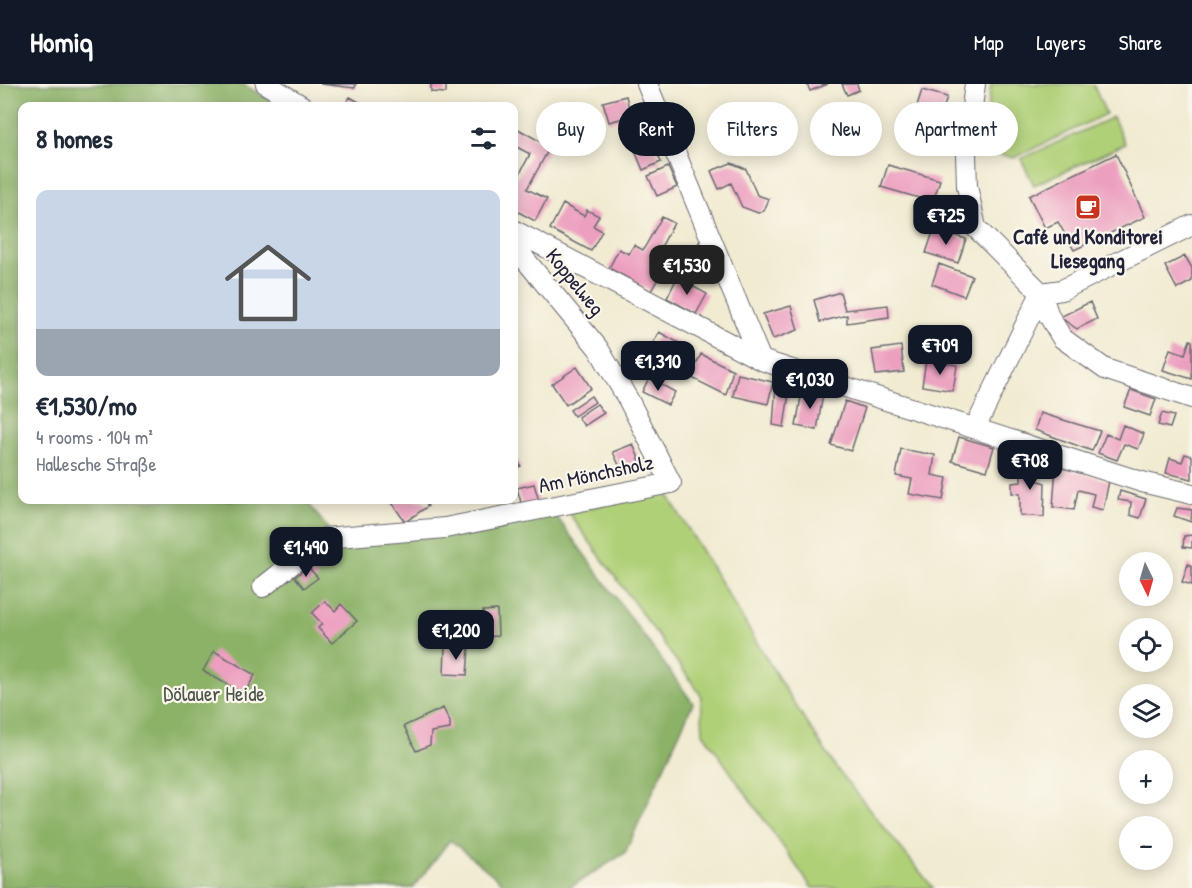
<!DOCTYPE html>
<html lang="en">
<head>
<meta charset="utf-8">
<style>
	:root { --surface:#fff; --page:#f2f2f3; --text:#1f2937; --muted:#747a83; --accent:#111827 }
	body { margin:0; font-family:"Patrick Hand",sans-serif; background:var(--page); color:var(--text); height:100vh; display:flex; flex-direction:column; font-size:22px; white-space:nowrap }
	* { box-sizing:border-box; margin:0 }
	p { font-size:20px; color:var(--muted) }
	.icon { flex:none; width:33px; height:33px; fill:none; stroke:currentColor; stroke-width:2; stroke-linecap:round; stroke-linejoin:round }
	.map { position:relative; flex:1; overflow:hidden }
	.panel { position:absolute; left:18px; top:18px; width:500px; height:402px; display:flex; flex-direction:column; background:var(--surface); border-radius:12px; box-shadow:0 3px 15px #0003 }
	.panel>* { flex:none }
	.banner { position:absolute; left:536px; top:18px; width:566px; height:54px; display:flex; gap:12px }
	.needle { width:39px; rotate:175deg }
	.buttons { position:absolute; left:1119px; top:468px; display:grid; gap:12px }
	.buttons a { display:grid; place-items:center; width:54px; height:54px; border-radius:50%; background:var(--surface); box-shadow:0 3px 15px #0003; font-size:30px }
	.price { position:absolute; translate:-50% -51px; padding:0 14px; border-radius:12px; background:var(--accent); color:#fff; font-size:20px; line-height:39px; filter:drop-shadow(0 2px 3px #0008) }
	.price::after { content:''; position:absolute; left:50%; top:36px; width:18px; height:14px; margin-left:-9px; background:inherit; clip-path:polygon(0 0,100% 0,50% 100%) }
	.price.selected { background:#222; color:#fff }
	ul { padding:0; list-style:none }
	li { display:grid; align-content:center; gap:12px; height:318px; padding:0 18px }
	li span { display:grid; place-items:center; height:186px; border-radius:12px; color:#555 }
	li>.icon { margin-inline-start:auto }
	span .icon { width:108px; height:108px; fill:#fffc; stroke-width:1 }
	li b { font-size:26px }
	h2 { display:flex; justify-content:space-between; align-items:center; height:72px; padding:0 18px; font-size:26px }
	.pill { padding:0 21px; border-radius:27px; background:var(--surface); box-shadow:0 3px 15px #0003; font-size:21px; line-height:54px }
	.pill.selected { background:var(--accent); color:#fff }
	header { display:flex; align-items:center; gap:36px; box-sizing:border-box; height:84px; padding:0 30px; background:var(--accent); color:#fff }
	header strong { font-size:28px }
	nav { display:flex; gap:33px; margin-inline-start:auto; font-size:21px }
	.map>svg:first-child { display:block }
	.green { fill:#b0d078; stroke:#69795a; stroke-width:1.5 }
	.forest { fill:#8cb268; stroke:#576a52; stroke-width:1.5 }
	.building { fill:#ec9fbf }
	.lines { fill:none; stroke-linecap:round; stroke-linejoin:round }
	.minor-casing { stroke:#6a6870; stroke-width:22 }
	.minor { stroke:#fff; stroke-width:20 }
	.labels { text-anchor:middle; stroke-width:4.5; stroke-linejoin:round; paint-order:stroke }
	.poi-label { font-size:21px; font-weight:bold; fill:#22223b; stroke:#fbf7ec }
	.street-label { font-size:21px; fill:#22223b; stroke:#fbf7ec }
	.park-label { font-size:21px; fill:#4d564d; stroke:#fbf7ec }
</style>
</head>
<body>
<header>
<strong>Homiq</strong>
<nav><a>Map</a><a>Layers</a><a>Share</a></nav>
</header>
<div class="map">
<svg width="1192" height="804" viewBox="0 0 1192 804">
	<rect width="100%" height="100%" fill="#fbf7ec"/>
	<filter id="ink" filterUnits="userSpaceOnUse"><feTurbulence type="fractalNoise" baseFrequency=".0167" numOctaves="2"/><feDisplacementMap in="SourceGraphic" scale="12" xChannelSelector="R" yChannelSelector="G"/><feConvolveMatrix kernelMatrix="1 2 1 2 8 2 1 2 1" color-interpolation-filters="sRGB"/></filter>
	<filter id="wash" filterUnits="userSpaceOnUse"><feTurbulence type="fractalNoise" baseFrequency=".008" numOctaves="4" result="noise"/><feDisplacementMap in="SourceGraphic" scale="24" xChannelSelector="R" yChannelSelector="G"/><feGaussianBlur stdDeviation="1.35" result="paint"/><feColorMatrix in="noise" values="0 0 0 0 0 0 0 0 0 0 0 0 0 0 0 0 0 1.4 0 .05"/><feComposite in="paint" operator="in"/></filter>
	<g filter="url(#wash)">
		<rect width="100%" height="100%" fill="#f1ebd2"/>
		<!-- green -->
		<path class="green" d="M991,0H1093L1106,30L1014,74L983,67Z
			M1113,33L1125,60L1034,101L1021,75Z
			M666,408L785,605L837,685L933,804H812L703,649L701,611L568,428Z"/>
		<!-- forest -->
		<path class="forest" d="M0,0H243L280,22H22V416H306L338,458L554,429L693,619L625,769L569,804H509L450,756L413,804H0Z"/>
		<g id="blocks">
			<!-- building -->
			<path class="building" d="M320,0H356L355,4Z
				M431,0H446V9L431,8Z
				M807,0H828L810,7Z
				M842,0H857L859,6L847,11Z
				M922,6L947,13L940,36L915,28Z
				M626,12L631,32L609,38L603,18Z
				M350,13L366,22H344Z
				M728,26L749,31L742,56L721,51Z
				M567,30L580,31L577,56L556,52Z
				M860,33L876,44L864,61L848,49Z
				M644,38L661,78L643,86L626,46Z
				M513,42L550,63L527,105L547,115L535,137L513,125V90L518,93L530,70L513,61Z
				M1116,70L1145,133L1074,166L1058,138L1045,144L1029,112Z
				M731,79L746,85L757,111L769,115L764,127L758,129L742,123L731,99L719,105L711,87Z
				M888,81L940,96L933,118L881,103Z
				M668,83L677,103L657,112L648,92Z
				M563,120L584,132L587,126L599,132L593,142L602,147L591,167L550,145Z
				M662,133L674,139L654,176L665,182L651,207L609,184L619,165L629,170L634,161L643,166Z
				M934,145L966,155L958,179L926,169Z
				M701,155L718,193L709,198L684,185Z
				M1185,172L1192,184V197L1177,205L1165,182Z
				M939,180L972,192L964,212L932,200Z
				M677,194L707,210L696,230L667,214Z
				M840,208L845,226L888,221L889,233L847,239V231L820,238L814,216Z
				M1090,218L1097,235L1077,245L1060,233Z
				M791,222L798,246L773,255L763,230Z
				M659,248L681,260L670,280L648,268Z
				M1190,256L1192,257V295L1163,286L1170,265L1185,270Z
				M901,262L904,288L876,291L872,266Z
				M701,270L733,286L726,311L690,293Z
				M926,276L957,281L953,307L922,302Z
				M577,283L591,304L566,321L552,300Z
				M738,290L773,298L768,320L733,312Z
				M649,294L675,308L668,321L642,308Z
				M776,299L790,302L784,343L773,341Z
				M1131,306L1156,315L1150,332L1124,323Z
				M802,307L823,310L817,346L796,342Z
				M591,312L595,318L574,332L570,326Z
				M845,317L865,324L851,367L831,361Z
				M597,320L604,329L584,342L578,333Z
				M1040,329L1100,347L1092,367L1035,346Z
				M1162,329L1174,332L1170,344L1158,341Z
				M1123,341L1144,350L1138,365L1124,360L1117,376L1098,369L1106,350L1118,355Z
				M959,353L994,363L987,387L952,377Z
				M633,360L642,382L623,390L613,368Z
				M901,365L935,371L932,391L947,394L943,416L909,410L912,395L896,392Z
				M513,370L521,382L513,386Z
				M1185,370L1192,372V395L1166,389L1170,374L1182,378Z
				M1021,373L1035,377L1034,395L1045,399L1044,433L1020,431V410L1012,409V399L1021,398Z
				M1056,382L1109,397L1103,426L1091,423L1094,410L1078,406L1074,426L1053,423Z
				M534,400L539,417L522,422L517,404Z
				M1120,407L1146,415L1140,434L1130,431L1131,418L1118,416Z
				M390,416H423L428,422L405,438Z
				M1177,424L1192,426L1191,438L1174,432Z
				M1192,451V464L1183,463L1184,452Z
				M1188,480L1192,482V501L1182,498Z
				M308,483L318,494L304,504L295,493Z
				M325,517L335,527L341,520L357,537L332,559L318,544L322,540L312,529Z
				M497,526L498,552L484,553L483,527Z
				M445,563L469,564L467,591L444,590Z
				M214,567L255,591L244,610L203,587Z
				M443,624L450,638V645L431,648L430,661L416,667L404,642Z"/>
		</g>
	</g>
	<g filter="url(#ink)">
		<use href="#blocks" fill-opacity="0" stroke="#6a6870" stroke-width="1.5"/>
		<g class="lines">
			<!-- minor casing -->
			<g class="minor-casing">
				<path id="minor" d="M266,0L302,22
					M647,0L761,276
					M975,0L966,70L967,102L976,144L1041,209L1049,232L1062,254L1105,285L1192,314
					M513,146L761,276L1142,398L1192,410
					M1041,209L1062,206L1192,141
					M975,344L1041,209
					M263,503L325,454L445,444L671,399L629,317L598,264L523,173L519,150"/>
			</g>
			<!-- minor -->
			<use href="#minor" class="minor"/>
		</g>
	</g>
	<!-- icons -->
	<defs>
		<g id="cafe-square" transform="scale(1.35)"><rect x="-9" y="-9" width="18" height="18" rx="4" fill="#c8321e" stroke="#fbf7ec"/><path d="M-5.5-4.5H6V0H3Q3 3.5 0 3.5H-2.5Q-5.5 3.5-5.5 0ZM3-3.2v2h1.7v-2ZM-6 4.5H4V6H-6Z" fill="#fff"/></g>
	</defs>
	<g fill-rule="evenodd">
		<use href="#cafe-square" x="1088" y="123"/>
	</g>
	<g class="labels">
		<!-- poi labels -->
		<g class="poi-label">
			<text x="1088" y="160">Café und Konditorei<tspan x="1088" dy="24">Liesegang</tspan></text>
		</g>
		<!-- street labels -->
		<g class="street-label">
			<text transform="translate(575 198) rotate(51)" y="7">Koppelweg</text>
			<text transform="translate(596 390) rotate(-12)" y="7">Am Mönchsholz</text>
		</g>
		<!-- park labels -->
		<g class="park-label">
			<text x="214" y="617">Dölauer Heide</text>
		</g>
	</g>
</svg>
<div class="buttons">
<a><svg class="needle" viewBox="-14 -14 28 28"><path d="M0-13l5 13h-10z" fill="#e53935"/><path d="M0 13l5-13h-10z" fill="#747a83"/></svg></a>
<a><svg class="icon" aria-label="locate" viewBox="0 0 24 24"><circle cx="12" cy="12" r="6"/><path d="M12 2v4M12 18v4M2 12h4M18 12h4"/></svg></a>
<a><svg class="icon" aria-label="layers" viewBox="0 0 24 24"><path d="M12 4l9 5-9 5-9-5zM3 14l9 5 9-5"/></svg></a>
<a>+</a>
<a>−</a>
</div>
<b class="price" style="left:946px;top:162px">€725</b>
<b class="price selected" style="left:687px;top:212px">€1,530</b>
<b class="price" style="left:940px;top:292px">€709</b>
<b class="price" style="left:658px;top:308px">€1,310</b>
<b class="price" style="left:810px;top:326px">€1,030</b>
<b class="price" style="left:1030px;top:407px">€708</b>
<b class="price" style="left:306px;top:494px">€1,490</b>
<b class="price" style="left:456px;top:577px">€1,200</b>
<div class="banner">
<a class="pill">Buy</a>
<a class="pill selected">Rent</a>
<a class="pill">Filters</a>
<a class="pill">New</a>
<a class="pill">Apartment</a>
</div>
<section class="panel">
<h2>8 homes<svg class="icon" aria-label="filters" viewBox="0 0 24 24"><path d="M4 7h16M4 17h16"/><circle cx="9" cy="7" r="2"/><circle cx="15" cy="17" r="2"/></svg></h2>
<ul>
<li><span style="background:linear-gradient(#c9d6e8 75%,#9aa5b1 0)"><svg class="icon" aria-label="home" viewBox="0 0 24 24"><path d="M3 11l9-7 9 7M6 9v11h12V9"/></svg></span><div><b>€1,530/mo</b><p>4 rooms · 104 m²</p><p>Hallesche Straße</p></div></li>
</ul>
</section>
</div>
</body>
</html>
